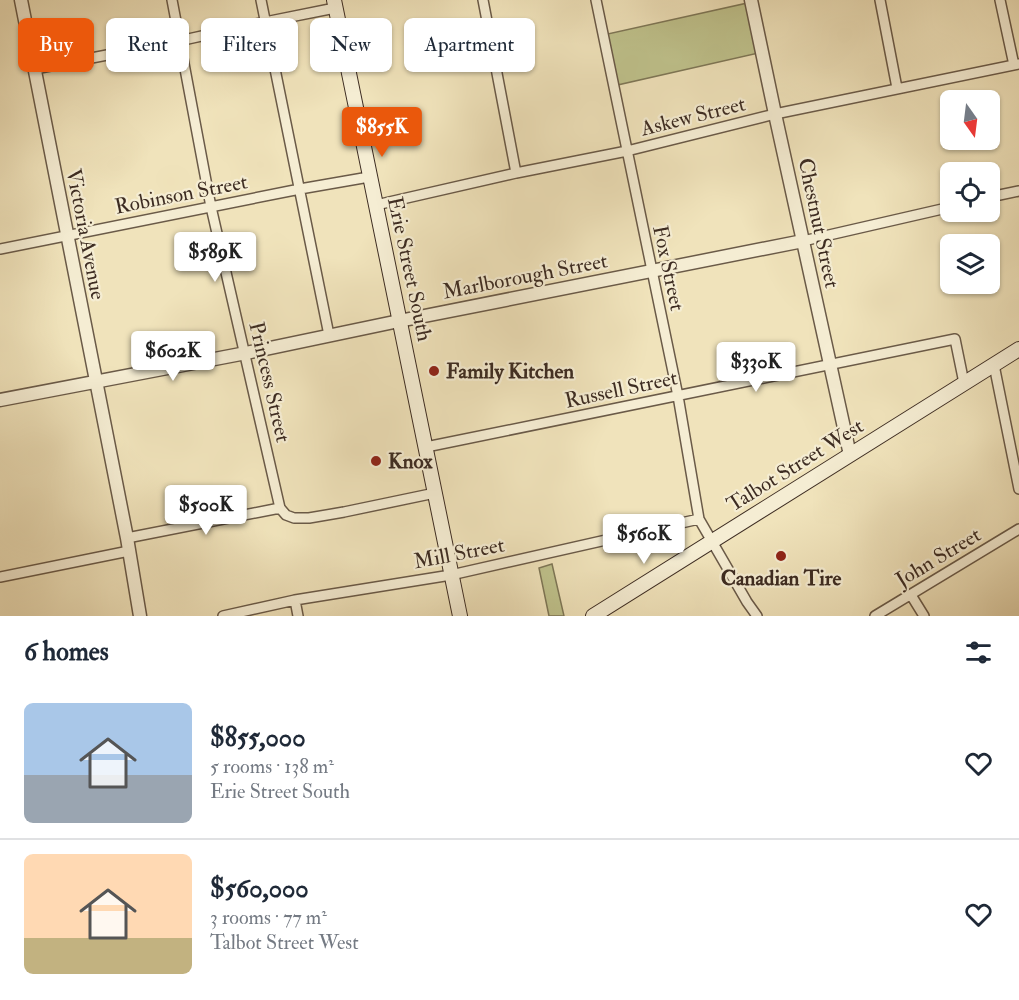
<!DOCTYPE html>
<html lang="en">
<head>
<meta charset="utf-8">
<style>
	:root { --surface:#fff; --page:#f6f6f7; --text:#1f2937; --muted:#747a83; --line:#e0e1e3; --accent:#ea580c }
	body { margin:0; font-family:"IM FELL Double Pica",serif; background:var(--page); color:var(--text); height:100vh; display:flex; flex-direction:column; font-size:22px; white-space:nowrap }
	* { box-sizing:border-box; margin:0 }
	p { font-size:20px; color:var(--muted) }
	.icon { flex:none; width:33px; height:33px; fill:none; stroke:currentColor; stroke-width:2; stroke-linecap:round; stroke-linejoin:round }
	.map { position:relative; height:616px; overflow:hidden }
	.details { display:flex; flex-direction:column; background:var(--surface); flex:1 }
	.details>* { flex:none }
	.top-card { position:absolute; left:18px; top:18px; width:600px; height:54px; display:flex; gap:12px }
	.needle { width:39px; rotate:166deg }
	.buttons { position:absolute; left:940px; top:90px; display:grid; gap:12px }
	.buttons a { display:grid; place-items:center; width:60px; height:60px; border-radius:9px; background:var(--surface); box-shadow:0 2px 4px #0004; font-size:30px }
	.price { position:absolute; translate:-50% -51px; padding:0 14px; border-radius:6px; background:#fff; color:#222; font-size:20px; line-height:39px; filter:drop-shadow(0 2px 3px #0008) }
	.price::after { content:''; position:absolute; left:50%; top:36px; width:18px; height:14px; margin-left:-9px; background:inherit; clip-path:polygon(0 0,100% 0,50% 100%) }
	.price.active { background:var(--accent); color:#fff }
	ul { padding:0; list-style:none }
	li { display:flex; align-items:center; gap:18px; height:150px; padding:0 24px }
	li+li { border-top:2px solid var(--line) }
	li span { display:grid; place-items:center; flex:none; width:168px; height:120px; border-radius:9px; color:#555 }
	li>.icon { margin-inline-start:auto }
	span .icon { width:72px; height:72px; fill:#fffc; stroke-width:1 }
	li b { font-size:26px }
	h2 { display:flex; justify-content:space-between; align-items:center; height:72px; padding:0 24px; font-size:26px }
	.tag { padding:0 21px; border-radius:9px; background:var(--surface); box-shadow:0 2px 4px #0004; font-size:21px; line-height:54px }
	.tag.active { background:var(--accent); color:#fff }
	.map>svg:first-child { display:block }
	.green { fill:#bfc28c; stroke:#7e7757; stroke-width:1.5 }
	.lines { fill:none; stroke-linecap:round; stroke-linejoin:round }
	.minor-casing { stroke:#6a5a48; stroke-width:12 }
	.tertiary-casing { stroke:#6a5a48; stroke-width:15 }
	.secondary-casing { stroke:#3d2c22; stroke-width:16 }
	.minor { stroke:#f5edd3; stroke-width:9 }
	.tertiary { stroke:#f5edd3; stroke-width:12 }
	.secondary { stroke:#f5edd3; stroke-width:14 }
	.poi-dot { fill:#8f2418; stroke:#f5edd3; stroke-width:2 }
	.labels { text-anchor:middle; stroke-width:4.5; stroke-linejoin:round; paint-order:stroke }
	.street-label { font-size:21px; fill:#3d2c22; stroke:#f5edd3 }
	.poi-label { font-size:21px; font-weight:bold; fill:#3d2c22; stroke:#f5edd3; text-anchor:start }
</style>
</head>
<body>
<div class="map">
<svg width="1019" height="616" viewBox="0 0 1019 616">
	<rect width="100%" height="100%" fill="#f0e3bb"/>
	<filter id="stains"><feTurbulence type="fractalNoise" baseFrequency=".00333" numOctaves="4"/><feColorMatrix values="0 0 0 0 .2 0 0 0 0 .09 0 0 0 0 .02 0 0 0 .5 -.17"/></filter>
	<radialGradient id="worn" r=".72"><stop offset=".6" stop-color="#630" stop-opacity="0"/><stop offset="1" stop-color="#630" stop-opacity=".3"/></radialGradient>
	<!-- green -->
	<path class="green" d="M752,2L763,52L613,86L603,35Z
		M552,564L564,616H549L539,568Z"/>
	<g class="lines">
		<!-- minor casing -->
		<g class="minor-casing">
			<path id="minor" d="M172,0L211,207L280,508L286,515L294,518H309L344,512L435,493
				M261,0L329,335
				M483,0L516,173
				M596,0L678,396L699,519L747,602L757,616
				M880,0L897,88
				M1000,0L1014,65
				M35,69L179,41L265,22L335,8
				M990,197L1019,191
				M376,205L516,173L627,151L775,114L1019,64
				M803,241L951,207
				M0,249L300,189L369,177
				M994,365L1019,489
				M426,447L955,339L964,383
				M127,538L280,508
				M0,577L129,551
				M911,595L924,616
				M295,600L298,616
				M223,616L295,600L451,575L699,519
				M875,616L1019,529"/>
		</g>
		<!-- tertiary casing -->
		<g class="tertiary-casing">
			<path id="tertiary" d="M21,0L127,538L140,616
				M751,0L775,114L850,455
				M0,400L246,353L399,321L803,241"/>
		</g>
		<!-- secondary casing -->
		<g class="secondary-casing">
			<path id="secondary" d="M334,0L460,616
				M593,616L1019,349"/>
		</g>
		<!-- minor -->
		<use href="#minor" class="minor"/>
		<!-- tertiary -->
		<use href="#tertiary" class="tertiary"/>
		<!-- secondary -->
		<use href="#secondary" class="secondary"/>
	</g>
	<!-- markers -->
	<g class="poi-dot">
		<circle cx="434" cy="371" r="6"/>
		<circle cx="376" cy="461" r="6"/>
		<circle cx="781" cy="556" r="6"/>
	</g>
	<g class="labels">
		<!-- street labels -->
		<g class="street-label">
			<text transform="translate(693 116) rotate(-14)" y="7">Askew Street</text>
			<text transform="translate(181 194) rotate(-11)" y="7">Robinson Street</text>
			<text transform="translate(819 223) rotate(78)" y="7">Chestnut Street</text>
			<text transform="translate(86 234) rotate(79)" y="7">Victoria Avenue</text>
			<text transform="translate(669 268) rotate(78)" y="7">Fox Street</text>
			<text transform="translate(410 269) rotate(78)" y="7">Erie Street South</text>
			<text transform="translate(525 276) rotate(-11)" y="7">Marlborough Street</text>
			<text transform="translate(270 382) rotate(77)" y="7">Princess Street</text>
			<text transform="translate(621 389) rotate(-12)" y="7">Russell Street</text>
			<text transform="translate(795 465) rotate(-32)" y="7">Talbot Street West</text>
			<text transform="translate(459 553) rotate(-11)" y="7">Mill Street</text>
			<text transform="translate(938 557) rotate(-31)" y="7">John Street</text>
		</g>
		<!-- poi labels -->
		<g class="poi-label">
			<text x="446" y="378">Family Kitchen</text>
			<text x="388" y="468">Knox</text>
			<text x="781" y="585" text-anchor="middle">Canadian Tire</text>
		</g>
	</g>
	<rect width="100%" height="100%" filter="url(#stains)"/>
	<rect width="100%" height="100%" fill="url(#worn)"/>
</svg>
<div class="buttons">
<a><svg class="needle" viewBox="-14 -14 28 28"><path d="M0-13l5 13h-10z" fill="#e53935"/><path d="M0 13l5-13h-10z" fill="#747a83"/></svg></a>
<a><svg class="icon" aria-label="locate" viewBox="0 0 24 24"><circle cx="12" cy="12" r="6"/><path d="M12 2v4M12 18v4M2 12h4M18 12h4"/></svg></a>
<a><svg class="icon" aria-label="layers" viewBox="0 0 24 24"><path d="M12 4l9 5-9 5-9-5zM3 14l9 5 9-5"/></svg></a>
</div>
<b class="price active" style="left:382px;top:158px">$855K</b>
<b class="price" style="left:215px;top:283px">$589K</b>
<b class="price" style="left:173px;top:382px">$602K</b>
<b class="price" style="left:756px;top:393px">$330K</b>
<b class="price" style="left:206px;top:536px">$500K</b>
<b class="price" style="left:644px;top:565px">$560K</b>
<div class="top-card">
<a class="tag active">Buy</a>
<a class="tag">Rent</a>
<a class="tag">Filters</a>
<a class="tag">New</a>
<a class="tag">Apartment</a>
</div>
</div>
<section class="details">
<h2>6 homes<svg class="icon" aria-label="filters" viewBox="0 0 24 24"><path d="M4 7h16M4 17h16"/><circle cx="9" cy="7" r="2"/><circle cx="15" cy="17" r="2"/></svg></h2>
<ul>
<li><span style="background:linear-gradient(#a9c7e8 60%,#9aa5b1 0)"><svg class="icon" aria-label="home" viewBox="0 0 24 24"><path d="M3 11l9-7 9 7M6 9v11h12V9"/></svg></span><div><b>$855,000</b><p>5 rooms · 138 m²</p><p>Erie Street South</p></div><svg class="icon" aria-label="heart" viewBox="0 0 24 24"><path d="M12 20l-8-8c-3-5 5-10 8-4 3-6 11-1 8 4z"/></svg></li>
<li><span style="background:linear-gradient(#ffd9b3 70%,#c2b280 0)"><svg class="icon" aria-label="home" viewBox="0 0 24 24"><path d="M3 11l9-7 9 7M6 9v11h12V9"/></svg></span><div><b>$560,000</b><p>3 rooms · 77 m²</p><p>Talbot Street West</p></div><svg class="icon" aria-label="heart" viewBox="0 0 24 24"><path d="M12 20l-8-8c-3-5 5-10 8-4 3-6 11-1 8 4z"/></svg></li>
</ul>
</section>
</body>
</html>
